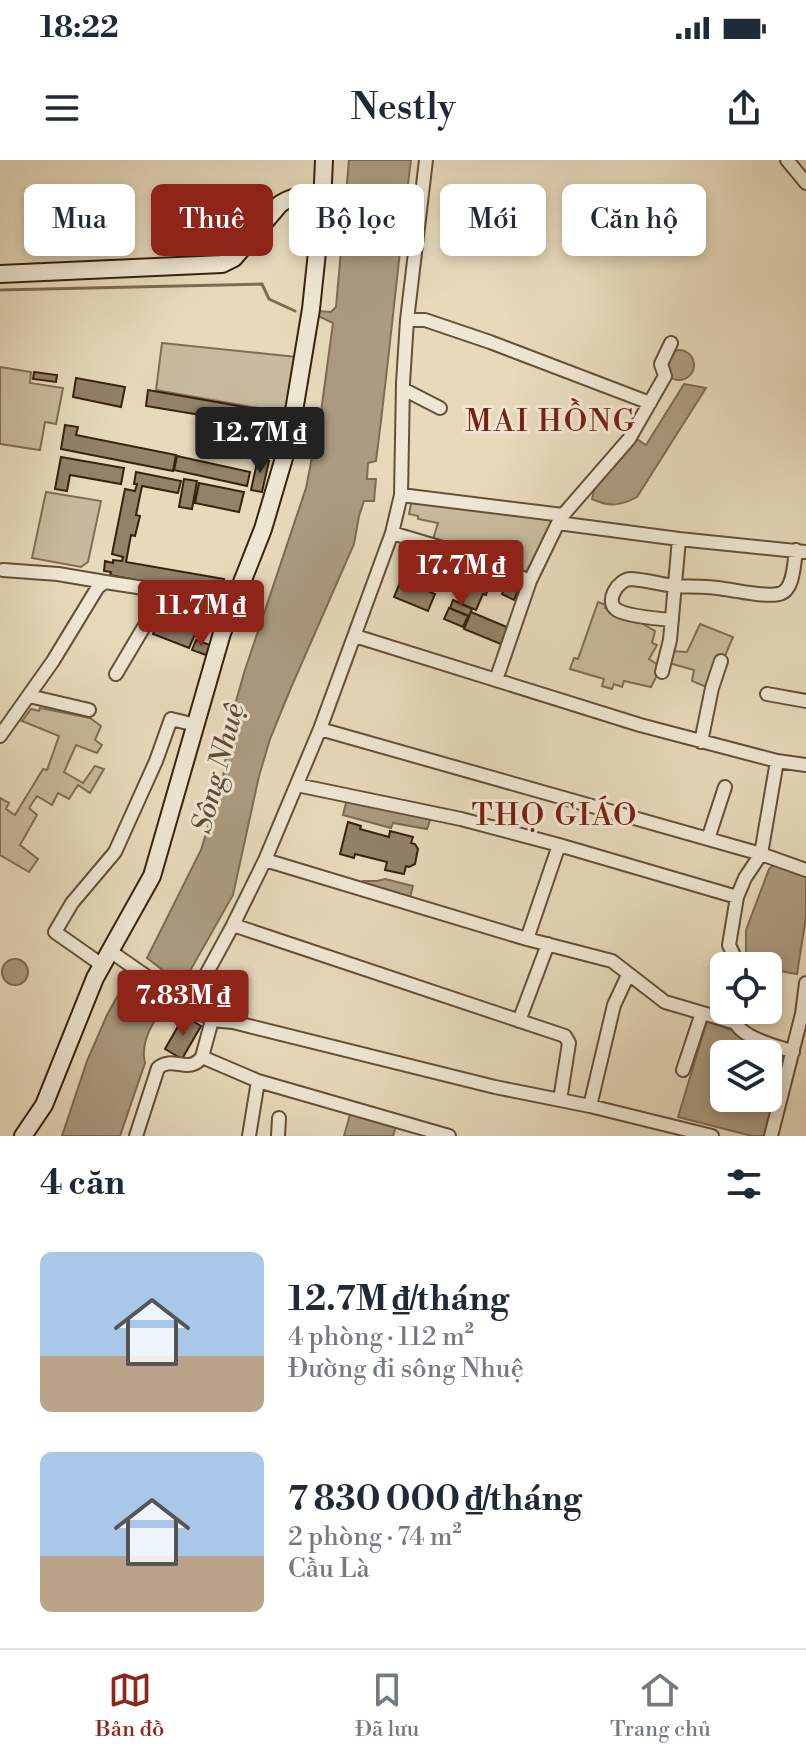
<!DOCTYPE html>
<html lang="vi">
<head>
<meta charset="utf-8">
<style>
	:root { --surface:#fff; --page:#f6f6f7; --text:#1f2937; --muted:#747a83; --line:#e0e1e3; --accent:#8f2418 }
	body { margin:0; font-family:"Libre Bodoni",serif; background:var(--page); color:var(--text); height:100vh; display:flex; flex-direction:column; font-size:30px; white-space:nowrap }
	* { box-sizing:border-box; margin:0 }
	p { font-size:26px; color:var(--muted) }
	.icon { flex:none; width:44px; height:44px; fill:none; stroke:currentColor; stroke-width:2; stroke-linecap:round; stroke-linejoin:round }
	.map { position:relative; height:976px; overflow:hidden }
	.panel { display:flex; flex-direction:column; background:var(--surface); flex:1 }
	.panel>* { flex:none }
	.guide { position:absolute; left:24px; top:24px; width:758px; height:72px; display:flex; gap:16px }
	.fabs { position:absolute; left:710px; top:792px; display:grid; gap:16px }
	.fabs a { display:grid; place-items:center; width:72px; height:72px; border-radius:12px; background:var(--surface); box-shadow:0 4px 12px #0003; font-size:40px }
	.price { position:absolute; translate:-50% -68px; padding:0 18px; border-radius:8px; background:var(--accent); color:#fff; font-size:26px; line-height:52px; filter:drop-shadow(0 2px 4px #0008) }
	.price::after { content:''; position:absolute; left:50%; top:48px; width:24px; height:18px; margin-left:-12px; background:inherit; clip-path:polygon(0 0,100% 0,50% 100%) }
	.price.selected { background:#222; color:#fff }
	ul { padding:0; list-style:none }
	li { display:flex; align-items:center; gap:24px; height:200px; padding:0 40px }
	li span { display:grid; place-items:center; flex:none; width:224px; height:160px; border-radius:12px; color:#555 }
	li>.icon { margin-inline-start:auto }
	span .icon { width:96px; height:96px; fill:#fffc; stroke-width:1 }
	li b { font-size:34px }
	h2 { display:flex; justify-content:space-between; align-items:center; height:96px; padding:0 40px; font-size:34px }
	.chip { padding:0 28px; border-radius:12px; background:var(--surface); box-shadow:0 4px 12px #0003; font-size:28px; line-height:72px }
	.chip.selected { background:var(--accent); color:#fff }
	.status { display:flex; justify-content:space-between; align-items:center; height:56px; padding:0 40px; background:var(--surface); direction:ltr }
	.status svg { height:22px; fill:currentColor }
	header { display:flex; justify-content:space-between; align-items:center; height:104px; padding:0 40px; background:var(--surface); font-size:36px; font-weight:600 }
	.dock { display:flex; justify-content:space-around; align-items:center; height:112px; border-top:2px solid var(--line); background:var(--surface); font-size:22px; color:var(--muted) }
	.dock a { display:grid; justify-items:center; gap:4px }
	.dock .selected { color:var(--accent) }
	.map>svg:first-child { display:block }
	.green { fill:#c8bb9d; stroke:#806e54; stroke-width:2 }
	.water { fill:#ab9b80; stroke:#7d6b52; stroke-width:2; fill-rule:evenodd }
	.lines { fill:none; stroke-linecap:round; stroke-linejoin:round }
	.stream { stroke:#7d6b52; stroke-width:3 }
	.building { fill:#928267; stroke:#38220c; stroke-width:2 }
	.street-casing { stroke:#645038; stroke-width:16 }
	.secondary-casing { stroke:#38220c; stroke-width:20 }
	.street { stroke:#efe7d3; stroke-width:12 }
	.secondary { stroke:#efe7d3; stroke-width:16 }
	.labels { text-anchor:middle; stroke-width:6; stroke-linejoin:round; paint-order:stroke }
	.water-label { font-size:28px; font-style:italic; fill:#604c35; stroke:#efe7d3 }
	.quarter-label { font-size:30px; letter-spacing:2px; fill:#7a1f14; stroke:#efe7d3 }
</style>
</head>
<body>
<div class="status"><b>18:22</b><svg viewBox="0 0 49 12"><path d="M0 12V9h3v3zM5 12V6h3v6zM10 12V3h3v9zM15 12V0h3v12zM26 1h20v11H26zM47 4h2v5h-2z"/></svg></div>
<header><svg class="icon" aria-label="menu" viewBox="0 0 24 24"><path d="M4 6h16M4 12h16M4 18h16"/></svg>Nestly<svg class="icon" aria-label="share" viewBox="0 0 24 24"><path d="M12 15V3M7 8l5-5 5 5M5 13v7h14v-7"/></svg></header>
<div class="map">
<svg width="806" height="976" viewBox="0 0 806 976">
	<rect width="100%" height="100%" fill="#e6dabb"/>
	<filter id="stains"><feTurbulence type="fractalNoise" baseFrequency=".0025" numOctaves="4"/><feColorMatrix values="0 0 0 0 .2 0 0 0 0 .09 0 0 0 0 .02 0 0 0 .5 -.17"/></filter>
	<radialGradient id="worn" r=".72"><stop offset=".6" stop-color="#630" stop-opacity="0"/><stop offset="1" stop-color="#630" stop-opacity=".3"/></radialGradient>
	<!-- green -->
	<path class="green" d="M162,183L296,197L286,253L156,230Z
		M0,207L31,212L30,223L63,228L56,264L45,262L40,290L0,284Z
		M46,332L101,341L88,402L81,407L32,398Z
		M412,339L555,361L530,416L470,391L433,379L438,363L418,359V356L409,354Z
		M598,442L606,445L605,448L629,456L655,471L652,483L657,485L649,499L661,507L651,527L624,521L622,527L614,524L612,529L602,526L604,519L570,509L574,498L578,499Z
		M700,464L733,477L711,529L692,521L694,510L669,503L671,491L687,492Z
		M40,548L90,558L101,566L95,580L102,585L97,593L76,585L64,612L83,623L95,606L104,609L90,633L78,625L69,639L58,633L52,645L37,636L29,648L37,655L20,685L38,699L29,712L0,695V638L9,643L6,649L15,655L43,609L47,610L59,576L22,561L31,549L39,551Z"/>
	<!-- water -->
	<path class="water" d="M349,0H411C398,100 389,201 376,301L368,303L367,319H376L374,341H364L359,356L354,384L290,530L270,579L259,616L233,735L182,825L147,798L201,690L223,618L231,559L244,513L306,328L321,252L333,163L318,156L319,151L331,152L336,147Z
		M664 205a15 15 0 1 1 30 0a15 15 0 1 1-30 0Z
		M684,224L706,228L637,337C621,346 609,347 592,339L596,323L637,279L646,285Z
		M347,639L431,657L427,669L393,663L391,668L343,655Z
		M775,704L806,713V757L797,814L768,809V806L746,805V770L769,709Z
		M385,719L413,726L409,741L363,728V721H377Z
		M2 812a13 13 0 1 1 26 0a13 13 0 1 1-26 0Z
		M133,808L170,837C157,857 139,879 145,903L120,976H62L87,901L107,855Z
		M707,861L739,873L788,901L764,976H752L678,957ZM724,894H768V938H724Z
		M351,951L397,963L393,976H344Z"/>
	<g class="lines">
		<!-- stream -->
		<path class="stream" d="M0,130L262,124L269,139L295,151"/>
	</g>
	<!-- building -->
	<path class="building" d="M34,212L57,215L56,222L33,219Z
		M76,218L125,227L121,247L73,237Z
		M148,230L268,251L266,266L146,246Z
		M65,265L78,267L76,275L176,295L173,311L61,289Z
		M177,296L250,312L247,326L174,310Z
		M61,297L124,308L121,324L70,315L67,331L55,329Z
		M258,298L269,301L262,332L251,330Z
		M136,312L181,321L178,333L142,326L136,355L140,356L135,376L131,375L126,402L224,419L221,433L164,422L163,425L110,415L111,412L104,411L105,401L113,403V400L122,401L123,397L112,394L125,329L135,331L137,324H134Z
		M184,319L197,321L192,349L179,347Z
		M199,323L244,332L239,352L195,343Z
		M478,406L492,412L486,427L488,428L486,435L483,434L476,450L462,444Z
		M510,416L522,421L514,440L502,434Z
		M401,420L435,434L428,451L394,437Z
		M167,440L175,442L172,458L164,456Z
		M453,440L472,449L469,456L450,448Z
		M203,444L221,449L216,468L209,466L212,453L202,450Z
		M449,448L468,456L463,467L444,459Z
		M471,452L509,468L503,485L464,469Z
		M159,458L196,472L189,488L153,474Z
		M196,480L210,485L206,495L192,490Z
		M348,662L361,666L360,669L389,677L390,671L413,677L411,683L415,684L418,689L415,704L409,707L406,706L404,714L385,710L387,702L355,694L354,698L340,694Z
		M184,856L201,866L182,899L165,889Z"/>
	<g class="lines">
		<!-- street casing -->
		<g class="street-casing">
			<path id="street" d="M787,0L806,23
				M407,160H425L490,182L650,243
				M403,229L440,248
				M401,335L563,355L558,363L679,379L806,392
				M563,355L629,279L665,216L661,204L671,183
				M392,373L476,398L530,421
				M3,410L58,414L105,422
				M672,460C660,459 627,456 617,450C604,442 618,419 631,419C646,420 660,424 674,426C691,427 707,426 724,429C740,431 762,437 779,434C794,431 794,403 796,390
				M355,476L640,565L777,601L761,694L745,718L737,737L729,785L739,806
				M662,512L670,480L679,379
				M116,514L151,455L157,430
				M496,520L530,421L558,363
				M767,534L806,541
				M29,536L89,550
				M320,569L761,694L806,710
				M0,576L53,501L98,427L105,422L157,430L232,446
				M701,582L712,528L721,501
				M777,601L806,605
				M297,625L461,659L559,685L527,779
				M708,679L725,627
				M559,685L737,737
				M265,700L527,779L612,801L665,842L733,862
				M233,765L565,876L569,883L560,940
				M110,791L179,839L212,860L233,862L495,927L590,946L712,976
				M102,805L55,772L72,743L115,692L156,601L171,559L196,565
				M189,846L233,765L265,700L320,569L392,373L401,335L403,223L407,160L426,0
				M735,850L732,855C738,879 773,884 793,892
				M519,861L548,784
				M202,897L258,921L449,976
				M683,910L702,853
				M590,946L614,845L628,815
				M136,976L158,908C173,895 189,915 202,897L212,860
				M249,976L258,921
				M278,976L279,958
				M771,976L802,854L806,823"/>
		</g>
		<!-- secondary casing -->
		<g class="secondary-casing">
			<path id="secondary" d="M0,114L222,104L234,98L280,44C290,38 299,35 310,36L322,45
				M23,976L44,945L95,818L152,716L222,473L263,369L289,281L311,149L322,45L324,0"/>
		</g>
		<!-- street -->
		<use href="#street" class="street"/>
		<!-- secondary -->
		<use href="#secondary" class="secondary"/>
	</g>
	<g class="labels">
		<!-- water labels -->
		<g class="water-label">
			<text transform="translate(217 608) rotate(-75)" y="10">Sông Nhuệ</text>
		</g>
		<!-- quarter labels -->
		<g class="quarter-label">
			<text x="551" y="271">MAI HỒNG</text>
			<text x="555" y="665">THỌ GIÁO</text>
		</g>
	</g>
	<rect width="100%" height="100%" filter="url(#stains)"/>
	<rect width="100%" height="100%" fill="url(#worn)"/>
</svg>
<div class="fabs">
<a><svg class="icon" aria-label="locate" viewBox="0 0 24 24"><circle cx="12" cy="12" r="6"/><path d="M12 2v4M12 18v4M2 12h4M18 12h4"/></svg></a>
<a><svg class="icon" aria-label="layers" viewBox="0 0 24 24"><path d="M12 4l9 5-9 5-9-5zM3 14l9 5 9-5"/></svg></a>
</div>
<b class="price selected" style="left:260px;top:315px">12.7M ₫</b>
<b class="price" style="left:461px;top:448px">17.7M ₫</b>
<b class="price" style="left:201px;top:488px">11.7M ₫</b>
<b class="price" style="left:183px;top:878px">7.83M ₫</b>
<div class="guide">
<a class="chip">Mua</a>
<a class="chip selected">Thuê</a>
<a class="chip">Bộ lọc</a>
<a class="chip">Mới</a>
<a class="chip">Căn hộ</a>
</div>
</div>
<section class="panel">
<h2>4 căn<svg class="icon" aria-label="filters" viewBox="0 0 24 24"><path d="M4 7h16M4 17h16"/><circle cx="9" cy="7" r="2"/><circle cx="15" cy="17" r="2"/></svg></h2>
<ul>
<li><span style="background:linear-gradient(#a9c7e8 65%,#b9a48a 0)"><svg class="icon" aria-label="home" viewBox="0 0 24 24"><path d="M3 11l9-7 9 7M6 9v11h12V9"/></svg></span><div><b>12.7M ₫/tháng</b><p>4 phòng · 112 m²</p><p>Đường đi sông Nhuệ</p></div></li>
<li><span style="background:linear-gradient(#a9c7e8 65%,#b9a48a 0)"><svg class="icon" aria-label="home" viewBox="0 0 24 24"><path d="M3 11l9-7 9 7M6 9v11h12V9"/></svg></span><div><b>7 830 000 ₫/tháng</b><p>2 phòng · 74 m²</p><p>Cầu Là</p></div></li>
</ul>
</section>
<nav class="dock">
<a class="selected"><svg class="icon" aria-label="map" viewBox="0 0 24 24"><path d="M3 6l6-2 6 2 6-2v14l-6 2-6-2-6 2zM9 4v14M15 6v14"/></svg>Bản đồ</a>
<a><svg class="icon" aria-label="saved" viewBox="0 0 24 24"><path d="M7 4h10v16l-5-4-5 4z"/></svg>Đã lưu</a>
<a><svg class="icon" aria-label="home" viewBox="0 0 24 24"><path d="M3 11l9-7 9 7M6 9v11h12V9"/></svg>Trang chủ</a>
</nav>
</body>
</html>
